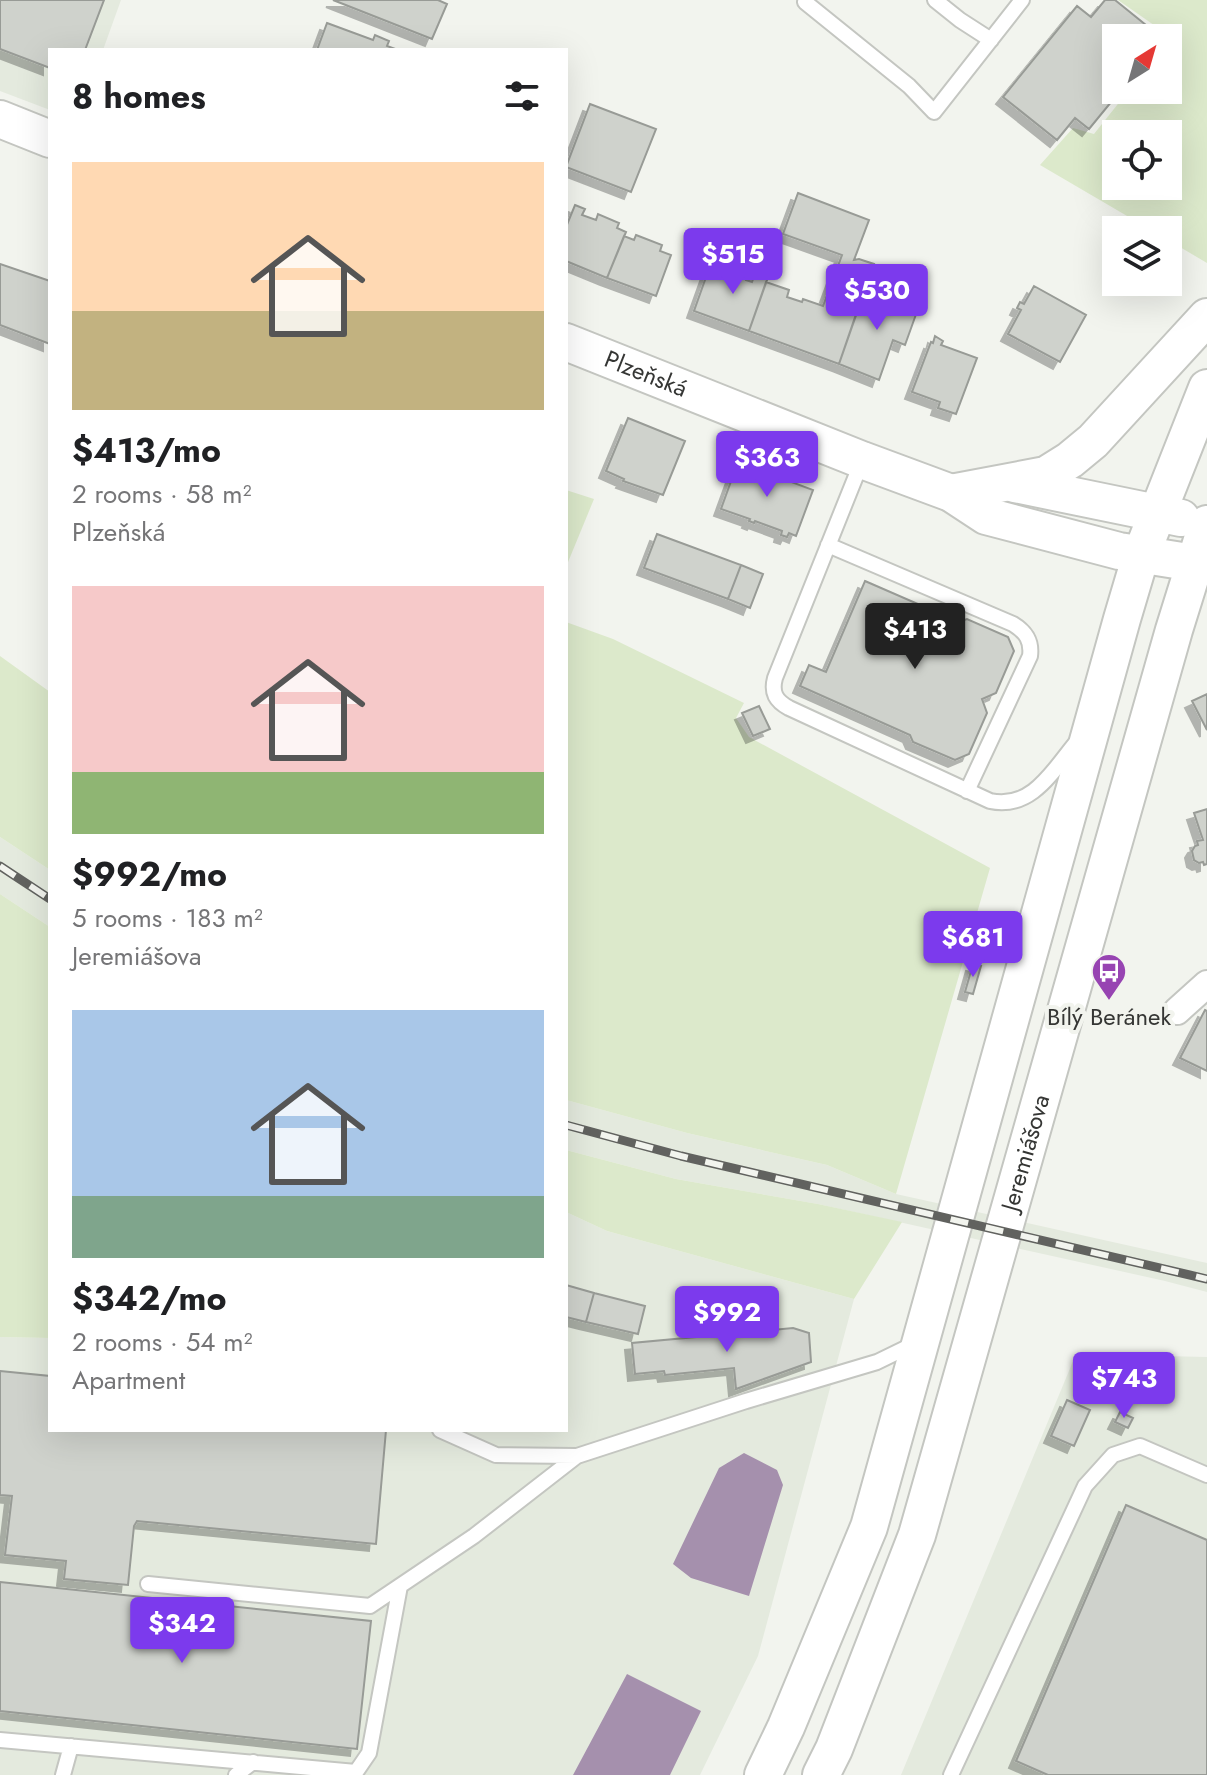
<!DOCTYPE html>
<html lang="en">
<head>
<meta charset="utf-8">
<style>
	:root { --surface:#fff; --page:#f2f2f2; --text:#202124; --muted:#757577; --accent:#7c3aed }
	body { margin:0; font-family:Jost,sans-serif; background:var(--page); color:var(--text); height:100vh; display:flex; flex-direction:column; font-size:30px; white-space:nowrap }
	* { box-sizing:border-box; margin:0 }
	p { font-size:26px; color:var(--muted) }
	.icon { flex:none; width:44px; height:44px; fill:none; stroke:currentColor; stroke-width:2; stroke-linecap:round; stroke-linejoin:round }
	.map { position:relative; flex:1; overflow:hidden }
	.panel { position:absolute; left:48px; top:48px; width:520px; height:1384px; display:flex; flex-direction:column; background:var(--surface); border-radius:0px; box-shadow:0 8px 32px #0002 }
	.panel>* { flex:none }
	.needle { width:52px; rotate:37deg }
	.fabs { position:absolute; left:1102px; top:24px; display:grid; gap:16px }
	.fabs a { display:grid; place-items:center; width:80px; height:80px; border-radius:0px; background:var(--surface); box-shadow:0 8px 32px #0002; font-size:40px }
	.price { position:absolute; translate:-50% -68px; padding:0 18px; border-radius:8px; background:var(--accent); color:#fff; font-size:26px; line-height:52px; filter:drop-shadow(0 2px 4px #0008) }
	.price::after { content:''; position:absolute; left:50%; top:48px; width:24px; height:18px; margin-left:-12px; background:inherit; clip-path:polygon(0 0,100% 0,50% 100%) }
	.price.active { background:#222; color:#fff }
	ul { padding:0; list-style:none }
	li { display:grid; align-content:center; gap:16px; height:424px; padding:0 24px }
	li span { display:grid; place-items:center; height:248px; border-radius:0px; color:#555 }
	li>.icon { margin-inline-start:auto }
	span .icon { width:144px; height:144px; fill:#fffc; stroke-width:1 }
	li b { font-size:34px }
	h2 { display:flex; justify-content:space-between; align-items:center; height:96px; padding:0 24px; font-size:34px }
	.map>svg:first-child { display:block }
	.built { fill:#e4eade }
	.green { fill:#dce9cb; fill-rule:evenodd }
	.water { fill:#a590ad }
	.building { fill:#cfd2cc; stroke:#989b96; stroke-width:2; filter:url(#shadow) }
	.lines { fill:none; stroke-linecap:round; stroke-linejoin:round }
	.lane-casing { stroke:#c4c6c1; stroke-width:18 }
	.street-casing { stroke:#c4c6c1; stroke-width:30 }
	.secondary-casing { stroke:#c4c6c1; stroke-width:40 }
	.lane { stroke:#fff; stroke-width:14 }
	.street { stroke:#fff; stroke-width:26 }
	.secondary { stroke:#fff; stroke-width:36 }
	.rail-casing { stroke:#61625f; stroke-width:9 }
	.rail { stroke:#f2f4ee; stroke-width:6; stroke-dasharray:18; stroke-linecap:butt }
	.labels { text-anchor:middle; stroke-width:8; stroke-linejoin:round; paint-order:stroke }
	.street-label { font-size:24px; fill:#353634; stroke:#f2f4ee }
	.poi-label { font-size:24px; fill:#353634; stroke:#f2f4ee }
</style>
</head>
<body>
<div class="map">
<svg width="1207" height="1775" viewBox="0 0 1207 1775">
	<defs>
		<filter id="shadow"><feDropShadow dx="-7" dy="7" stdDeviation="0" flood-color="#0004"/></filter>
	</defs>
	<rect width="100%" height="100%" fill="#f2f4ee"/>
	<!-- built -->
	<path class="built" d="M0,0H121L103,50H50V110L0,91Z
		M0,837L50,870V927L0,894Z
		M566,1100L687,1133L827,1165L896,1194L1207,1263V1292L1165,1281L818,1204L676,1179L566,1150Z
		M566,1212L607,1231L854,1299L758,1656L700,1775H0V1337L50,1338V1430H566Z
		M1076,1354L1207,1357V1775H901Z"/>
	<!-- green -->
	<path class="green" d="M1118,0H1207V263L1168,240V230H1151L1040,165L1073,128L1094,134L1129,90H1168V41L1171,37ZM1168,134V186H1116V134Z
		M566,490L594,499L566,567Z
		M566,622L613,639L744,703L736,718L749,737L990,868L896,1194L827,1165L687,1133L566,1100Z
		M0,656L50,692V870L0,837Z
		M0,894L50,927V1338L0,1337Z
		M566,1150L676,1179L818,1204L902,1222L854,1299L607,1231L566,1212Z"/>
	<!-- water -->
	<path class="water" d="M744,1453L777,1470L783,1485L749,1596L691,1578L673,1564L719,1468Z
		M627,1674L701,1711L670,1775H573Z"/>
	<!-- building -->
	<path class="building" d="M0,0H104L85,50H50V68L0,49Z
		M333,0H438L447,4L432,39Z
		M1105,0H1115L1162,38H1116V90H1121L1089,129L1075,118L1057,140L1003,97L1077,6L1091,17Z
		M327,23L373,40L375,35L389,41L387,46L398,50H317Z
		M590,104L656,129L631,192L566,167Z
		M798,193L869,220L854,260L859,259L874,264L839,364L749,331L766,282L789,290L787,297L802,302L803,299L823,306L842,255L783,234Z
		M575,205L585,209L582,215L596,220L598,214L619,223L617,228L626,232L607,278L566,261V227Z
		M636,235L662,245L660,251L671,255L656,296L607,278L624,236L634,240Z
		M759,262L772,266L749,331L694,311L710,266L728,273L729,270L747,276L746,280L752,282Z
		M0,264L50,281V344L0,325Z
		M1034,286L1086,315L1060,362L1008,334L1021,310L1017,308L1020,302L1024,304Z
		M865,288L919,306L905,345L893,340L879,380L839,364Z
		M935,336L943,341L941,345L977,358L956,414L938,408L940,402L912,392L931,342L933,343Z
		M628,418L685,441L663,495L623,481L624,479L606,471Z
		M738,462L813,490L796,536L789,533L787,537L781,535L782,531L755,521L754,523L749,521L750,519L721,509Z
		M657,534L741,565L728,599L644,568Z
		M741,565L763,574L750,608L728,599Z
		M865,581L959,622L967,619L1008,637L1014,651L996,693L982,699L987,713L969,754L955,760L913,742L910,735L800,686L809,665L826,672Z
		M1207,694V730L1192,701Z
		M759,706L770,729L753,736L742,713Z
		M1207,809V864L1204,865L1203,862L1199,863L1194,860L1192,851L1195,846L1198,845L1197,841L1203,840L1194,813Z
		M973,964L981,966L973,994L965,992Z
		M1205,1010L1207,1011V1071L1180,1058Z
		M566,1285L594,1293L586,1322L566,1317Z
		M594,1293L645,1306L638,1334L586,1322Z
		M793,1328L809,1333L811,1362L736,1389L734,1368L665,1375L664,1371L635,1374L632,1343Z
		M0,1371L50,1376V1430H386L376,1544L137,1521L134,1526L128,1585L64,1579L66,1561L5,1555L12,1496L0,1495Z
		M1067,1400L1090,1410L1074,1446L1051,1436Z
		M1120,1412L1133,1418L1128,1428L1115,1422Z
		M1126,1505L1207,1540V1775H1048L1016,1761Z
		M0,1582L371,1621L357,1749L0,1711Z"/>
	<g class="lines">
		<!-- lane casing -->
		<g class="lane-casing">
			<path id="lane" d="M935,0L960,20L991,40
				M805,2L909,86L934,112L1022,0
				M862,461L775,678C771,693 776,701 789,708L990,801C1031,810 1052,772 1075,744
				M828,545L1013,624C1026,632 1032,641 1030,656L967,791
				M440,1430L496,1455L577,1456
				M148,1584L370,1606L474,1536L577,1456L746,1401L877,1362L916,1343
				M0,1740L356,1772L369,1753L400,1586
				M63,1775L71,1746
				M236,1775L253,1762
				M951,1775L1085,1486L1113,1455L1140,1446L1207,1475"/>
		</g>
		<!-- street casing -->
		<g class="street-casing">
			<path id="street" d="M1177,1011L1207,984"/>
		</g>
		<!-- secondary casing -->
		<g class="secondary-casing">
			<g id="secondary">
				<path d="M0,119L50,139"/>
				<path id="s1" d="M566,342L862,460L951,493L986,516L1119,551L1207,565"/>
				<path d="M1015,484L1181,518"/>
				<path d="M951,493L1046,475L1070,460L1093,441L1207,317"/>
				<path d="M763,1775L786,1727L869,1527L1122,619L1141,555L1207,388"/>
				<path id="s2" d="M821,1775L834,1749L917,1535L1174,630L1207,524"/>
			</g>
		</g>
		<!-- lane -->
		<use href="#lane" class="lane"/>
		<!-- street -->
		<use href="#street" class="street"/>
		<!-- secondary -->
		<use href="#secondary" class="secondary"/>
		<!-- rail casing -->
		<g class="rail-casing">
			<path id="rail" d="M0,866L50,899
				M566,1125L681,1156L1207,1279"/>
		</g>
		<!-- rail -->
		<use href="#rail" class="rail"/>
	</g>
	<!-- icons -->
	<defs>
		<g id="bus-pin" transform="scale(1.8)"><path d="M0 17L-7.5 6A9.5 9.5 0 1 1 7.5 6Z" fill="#9744b2" stroke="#f2f4ee"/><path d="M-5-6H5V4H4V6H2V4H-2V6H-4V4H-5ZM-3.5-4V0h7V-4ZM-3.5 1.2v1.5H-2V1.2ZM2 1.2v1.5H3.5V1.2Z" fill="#fff"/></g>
	</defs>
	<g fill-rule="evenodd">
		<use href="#bus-pin" x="1109" y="971"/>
	</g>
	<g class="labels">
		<!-- street labels -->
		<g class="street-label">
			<text dy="8" stroke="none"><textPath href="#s1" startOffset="86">Plzeňská</textPath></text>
			<text dy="8" stroke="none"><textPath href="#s2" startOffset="656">Jeremiášova</textPath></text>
		</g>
		<!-- poi labels -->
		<g class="poi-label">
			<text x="1109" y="1025">Bílý Beránek</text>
		</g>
	</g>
</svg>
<div class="fabs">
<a><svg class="needle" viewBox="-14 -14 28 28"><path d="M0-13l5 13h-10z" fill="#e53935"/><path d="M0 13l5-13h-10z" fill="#757577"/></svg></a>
<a><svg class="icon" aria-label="locate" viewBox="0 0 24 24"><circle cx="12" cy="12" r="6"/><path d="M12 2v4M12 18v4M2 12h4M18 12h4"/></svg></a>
<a><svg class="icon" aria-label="layers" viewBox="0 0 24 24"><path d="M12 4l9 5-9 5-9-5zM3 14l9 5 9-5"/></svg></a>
</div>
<b class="price" style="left:733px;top:296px">$515</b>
<b class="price" style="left:877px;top:332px">$530</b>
<b class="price" style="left:767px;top:499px">$363</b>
<b class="price active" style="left:915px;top:671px">$413</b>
<b class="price" style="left:973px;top:979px">$681</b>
<b class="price" style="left:727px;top:1354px">$992</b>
<b class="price" style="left:1124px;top:1420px">$743</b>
<b class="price" style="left:182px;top:1665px">$342</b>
<section class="panel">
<h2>8 homes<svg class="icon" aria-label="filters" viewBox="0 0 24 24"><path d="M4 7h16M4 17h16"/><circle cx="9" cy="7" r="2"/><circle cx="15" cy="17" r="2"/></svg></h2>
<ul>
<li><span style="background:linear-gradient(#ffd9b3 60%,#c2b280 0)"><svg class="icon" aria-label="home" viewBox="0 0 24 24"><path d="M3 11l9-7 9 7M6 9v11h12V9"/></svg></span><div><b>$413/mo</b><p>2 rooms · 58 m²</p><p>Plzeňská</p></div></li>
<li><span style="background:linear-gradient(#f6c9c9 75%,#8fb573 0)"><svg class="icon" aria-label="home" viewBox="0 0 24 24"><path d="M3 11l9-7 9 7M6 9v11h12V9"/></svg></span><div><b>$992/mo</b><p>5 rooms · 183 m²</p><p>Jeremiášova</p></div></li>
<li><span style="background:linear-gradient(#a9c7e8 75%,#7fa58c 0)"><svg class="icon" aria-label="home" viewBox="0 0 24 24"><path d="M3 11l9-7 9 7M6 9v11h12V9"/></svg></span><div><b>$342/mo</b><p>2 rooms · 54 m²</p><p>Apartment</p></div></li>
</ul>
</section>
</div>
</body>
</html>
